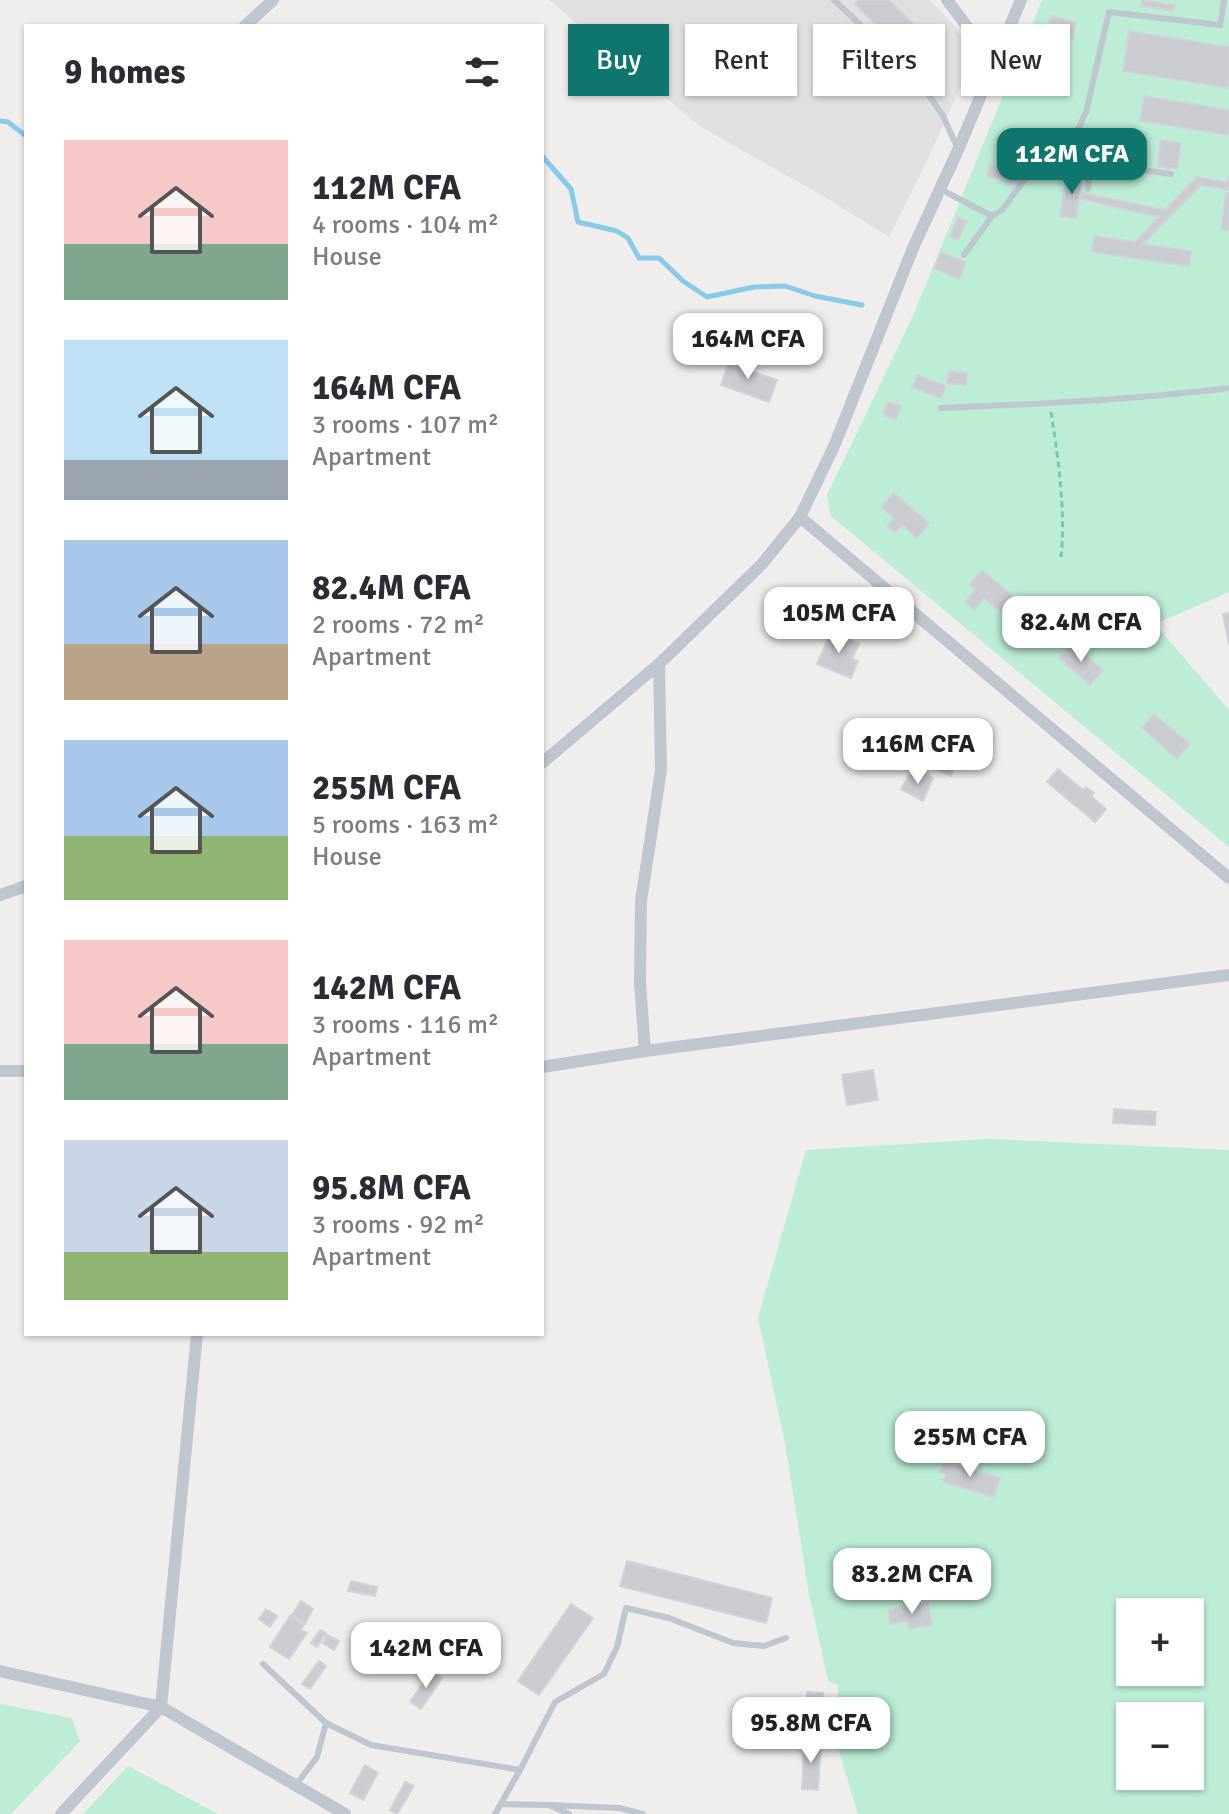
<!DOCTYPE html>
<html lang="en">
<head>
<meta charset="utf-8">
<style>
	:root { --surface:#fff; --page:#f7f7f7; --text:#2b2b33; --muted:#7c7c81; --accent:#0f766e }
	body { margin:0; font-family:Signika,sans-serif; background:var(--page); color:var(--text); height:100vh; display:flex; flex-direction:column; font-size:30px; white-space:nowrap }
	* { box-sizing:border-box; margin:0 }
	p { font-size:26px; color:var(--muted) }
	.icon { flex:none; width:44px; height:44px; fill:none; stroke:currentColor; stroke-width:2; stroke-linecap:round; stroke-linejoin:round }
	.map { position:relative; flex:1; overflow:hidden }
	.panel { position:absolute; left:24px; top:24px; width:520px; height:1312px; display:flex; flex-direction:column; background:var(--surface); border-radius:0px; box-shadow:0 2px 6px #0004 }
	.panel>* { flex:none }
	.top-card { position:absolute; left:568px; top:24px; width:540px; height:72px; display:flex; gap:16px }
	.controls { position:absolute; left:1116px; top:1598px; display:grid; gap:16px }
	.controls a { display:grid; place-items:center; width:88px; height:88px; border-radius:0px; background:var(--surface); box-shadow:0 2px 6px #0004; font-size:40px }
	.price { position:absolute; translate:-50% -68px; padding:0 18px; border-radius:16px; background:#fff; color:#222; font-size:26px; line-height:52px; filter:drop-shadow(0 2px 4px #0008) }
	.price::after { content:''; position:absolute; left:50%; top:48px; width:24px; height:18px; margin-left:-12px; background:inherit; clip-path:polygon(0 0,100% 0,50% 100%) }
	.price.current { background:var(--accent); color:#fff }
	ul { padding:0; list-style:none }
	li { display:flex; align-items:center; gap:24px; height:200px; padding:0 40px }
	li span { display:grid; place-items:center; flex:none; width:224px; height:160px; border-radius:0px; color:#555 }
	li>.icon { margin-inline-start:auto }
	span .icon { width:96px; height:96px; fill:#fffc; stroke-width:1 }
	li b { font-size:34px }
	h2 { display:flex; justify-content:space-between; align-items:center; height:96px; padding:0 40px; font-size:34px }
	.chip { padding:0 28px; border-radius:0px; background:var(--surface); box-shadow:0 2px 6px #0004; font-size:28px; line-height:72px }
	.chip.current { background:var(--accent); color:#fff }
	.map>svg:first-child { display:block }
	.education { fill:#e1dfdf }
	.green { fill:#bcedd5; fill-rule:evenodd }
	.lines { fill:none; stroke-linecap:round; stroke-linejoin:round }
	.stream { stroke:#8acae9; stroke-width:5 }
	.building { fill:#caccd2; stroke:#d1d3d9; stroke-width:2 }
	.path { stroke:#75caaa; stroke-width:3; stroke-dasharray:6 4; stroke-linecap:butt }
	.lane { stroke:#bec6cf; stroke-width:6 }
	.street { stroke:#bec6cf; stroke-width:12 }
</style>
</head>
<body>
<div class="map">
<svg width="1229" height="1814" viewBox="0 0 1229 1814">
	<rect width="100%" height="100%" fill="#f0eded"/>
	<!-- education -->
	<path class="education" d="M549,0H930L953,24L975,56L924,167L889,237L823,196L701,127Z"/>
	<!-- green -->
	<path class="green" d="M1042,0H1229V592L1155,624L1229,710V847L831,516L827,495L913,316Z
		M988,1139L1229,1150V1814H858L838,1748V1685L828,1681L809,1594L785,1443L758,1318L806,1150ZM1130,1612H1190V1672H1130ZM1130,1716H1190V1776H1130Z
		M0,1704L72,1718L80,1741L11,1814H0Z
		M128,1766L218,1814H83Z"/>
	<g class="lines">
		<!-- stream -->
		<path class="stream" d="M0,121L8,122L26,136
			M542,156L571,189L578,222L617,231L628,238L639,258H659L683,281L707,297L754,287L785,286L815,296L862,305"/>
	</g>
	<!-- building -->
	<path class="building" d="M859,0H889L929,39L910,58L855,4Z
		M1142,0L1174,5L1173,11L1141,6Z
		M1050,16L1076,22L1072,39L1047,33Z
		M1129,31L1229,47V88L1123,71Z
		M1144,96L1229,110V135L1140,121Z
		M1161,140L1181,143L1177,169L1157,166Z
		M990,165L1020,173L1017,184L987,176Z
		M1068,173L1083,176L1076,219L1060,216Z
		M1229,174V190L1201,185L1143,244L1191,251L1189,266L1092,252L1094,236L1135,242L1159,217L1081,199L1083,193L1165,210L1196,177L1228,182Z
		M1226,193H1229V230L1221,229Z
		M958,217L967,221L958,240L950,236Z
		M941,252L966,262L959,279L934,268Z
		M731,356L740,359L737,367L777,380L769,402L721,385Z
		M949,371L967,373L966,385L947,383Z
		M917,375L946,386L941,398L912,387Z
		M887,402L901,406L896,419L883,415Z
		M894,493L929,523L917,538L902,525L895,533L887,526L894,518L881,507Z
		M982,570L1018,600L1005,615L984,598L974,610L965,602L975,590L969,585Z
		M1229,613V644L1223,614Z
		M831,632L859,644L852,659L858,661L851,678L817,664Z
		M1072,643L1103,670L1090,685L1059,658Z
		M1154,714L1190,744L1177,759L1142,728Z
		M923,747L957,761L951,776L916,762Z
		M1058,769L1083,790L1086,787L1094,793L1091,796L1106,809L1095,822L1047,782Z
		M922,772L933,778L923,801L901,789L909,775L917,779Z
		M873,1070L878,1100L847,1105L842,1075Z
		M1114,1109L1156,1112L1155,1125L1113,1123Z
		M944,1461L1000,1478L994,1497L943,1482L946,1474L940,1472Z
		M627,1561L772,1598L766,1623L620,1586Z
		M351,1581L377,1587L375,1596L348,1591Z
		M301,1601L313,1609L305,1623L292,1615Z
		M928,1602L932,1625L909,1629L907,1621L890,1624L888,1610Z
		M571,1604L593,1618L539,1695L518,1681Z
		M266,1609L277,1616L270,1627L259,1619Z
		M290,1616L304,1625L301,1630L307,1633L289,1659L270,1647Z
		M320,1630L326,1633L317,1647L311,1643Z
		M327,1635L339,1641L334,1650L323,1643Z
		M319,1661L326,1666L310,1689L302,1684Z
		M431,1671L442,1678L421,1709L410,1702Z
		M807,1692L823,1693L820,1737L804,1736Z
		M804,1740H821L818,1790L802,1789Z
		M365,1765L378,1773L363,1800L350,1793Z
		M405,1782L414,1786L397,1814L390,1810Z"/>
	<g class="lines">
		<!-- path -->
		<path class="path" d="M1051,412C1058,458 1066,511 1061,557"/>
		<!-- lane -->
		<path class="lane" d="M834,0L918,79L943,116L957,147
			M1065,159L1086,112L1109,12L1220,25L1224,0
			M940,189L992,216
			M1088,189L1090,162
			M964,255L992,216L1002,210L1031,171L1047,154L1065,159L1171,174
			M941,408C1037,404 1133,400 1229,388
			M263,1664L326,1723L317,1757L296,1785
			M326,1723L371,1745L520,1770L495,1814
			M520,1770L555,1702L604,1674L617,1647L626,1608L669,1618L733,1643L764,1646L786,1638
			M501,1804L549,1805L569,1814
			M549,1805L619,1808L643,1814"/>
		<!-- street -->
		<path class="street" d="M947,0L994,62
			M245,26L273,0
			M800,517L1229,878
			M542,763L659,664L762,564L800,517L835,444L913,248L958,150L1021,0
			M0,895L26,886
			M645,1051L640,983L641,901L661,770L659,664
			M542,1067L645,1051L1229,975
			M0,1071H26
			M0,1671L161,1707L345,1814
			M61,1814L161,1707L197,1334"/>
	</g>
</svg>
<div class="controls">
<a>+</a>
<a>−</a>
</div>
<b class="price current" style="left:1072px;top:196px">112M CFA</b>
<b class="price" style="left:748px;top:381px">164M CFA</b>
<b class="price" style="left:839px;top:655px">105M CFA</b>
<b class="price" style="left:1081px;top:664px">82.4M CFA</b>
<b class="price" style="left:918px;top:786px">116M CFA</b>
<b class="price" style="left:970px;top:1479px">255M CFA</b>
<b class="price" style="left:912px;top:1616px">83.2M CFA</b>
<b class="price" style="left:426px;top:1690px">142M CFA</b>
<b class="price" style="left:811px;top:1765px">95.8M CFA</b>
<div class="top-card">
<a class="chip current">Buy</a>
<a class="chip">Rent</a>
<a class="chip">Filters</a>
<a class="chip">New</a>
</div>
<section class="panel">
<h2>9 homes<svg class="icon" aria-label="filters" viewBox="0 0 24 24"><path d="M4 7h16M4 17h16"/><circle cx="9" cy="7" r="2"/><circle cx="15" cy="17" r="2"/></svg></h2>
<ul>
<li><span style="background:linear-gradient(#f6c9c9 65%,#7fa58c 0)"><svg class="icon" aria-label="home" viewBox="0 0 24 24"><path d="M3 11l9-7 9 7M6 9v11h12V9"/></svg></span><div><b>112M CFA</b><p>4 rooms · 104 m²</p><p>House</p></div></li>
<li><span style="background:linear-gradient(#bfe0f5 75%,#9aa5b1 0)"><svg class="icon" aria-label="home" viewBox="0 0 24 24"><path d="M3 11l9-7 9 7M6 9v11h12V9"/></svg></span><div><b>164M CFA</b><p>3 rooms · 107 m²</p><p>Apartment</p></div></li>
<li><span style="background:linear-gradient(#a9c7e8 65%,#b9a48a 0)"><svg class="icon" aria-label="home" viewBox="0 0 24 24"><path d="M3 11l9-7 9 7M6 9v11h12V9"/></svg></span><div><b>82.4M CFA</b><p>2 rooms · 72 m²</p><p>Apartment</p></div></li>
<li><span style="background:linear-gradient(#a9c7e8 60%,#8fb573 0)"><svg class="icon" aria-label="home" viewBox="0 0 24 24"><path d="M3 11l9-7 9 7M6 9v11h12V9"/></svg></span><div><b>255M CFA</b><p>5 rooms · 163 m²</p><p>House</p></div></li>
<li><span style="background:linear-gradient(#f6c9c9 65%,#7fa58c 0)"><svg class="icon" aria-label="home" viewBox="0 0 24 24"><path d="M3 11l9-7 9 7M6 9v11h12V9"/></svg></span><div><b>142M CFA</b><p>3 rooms · 116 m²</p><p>Apartment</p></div></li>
<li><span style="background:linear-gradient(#c9d6e8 70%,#8fb573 0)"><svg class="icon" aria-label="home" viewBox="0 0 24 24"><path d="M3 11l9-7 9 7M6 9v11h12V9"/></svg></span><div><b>95.8M CFA</b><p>3 rooms · 92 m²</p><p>Apartment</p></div></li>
</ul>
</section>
</div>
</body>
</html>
